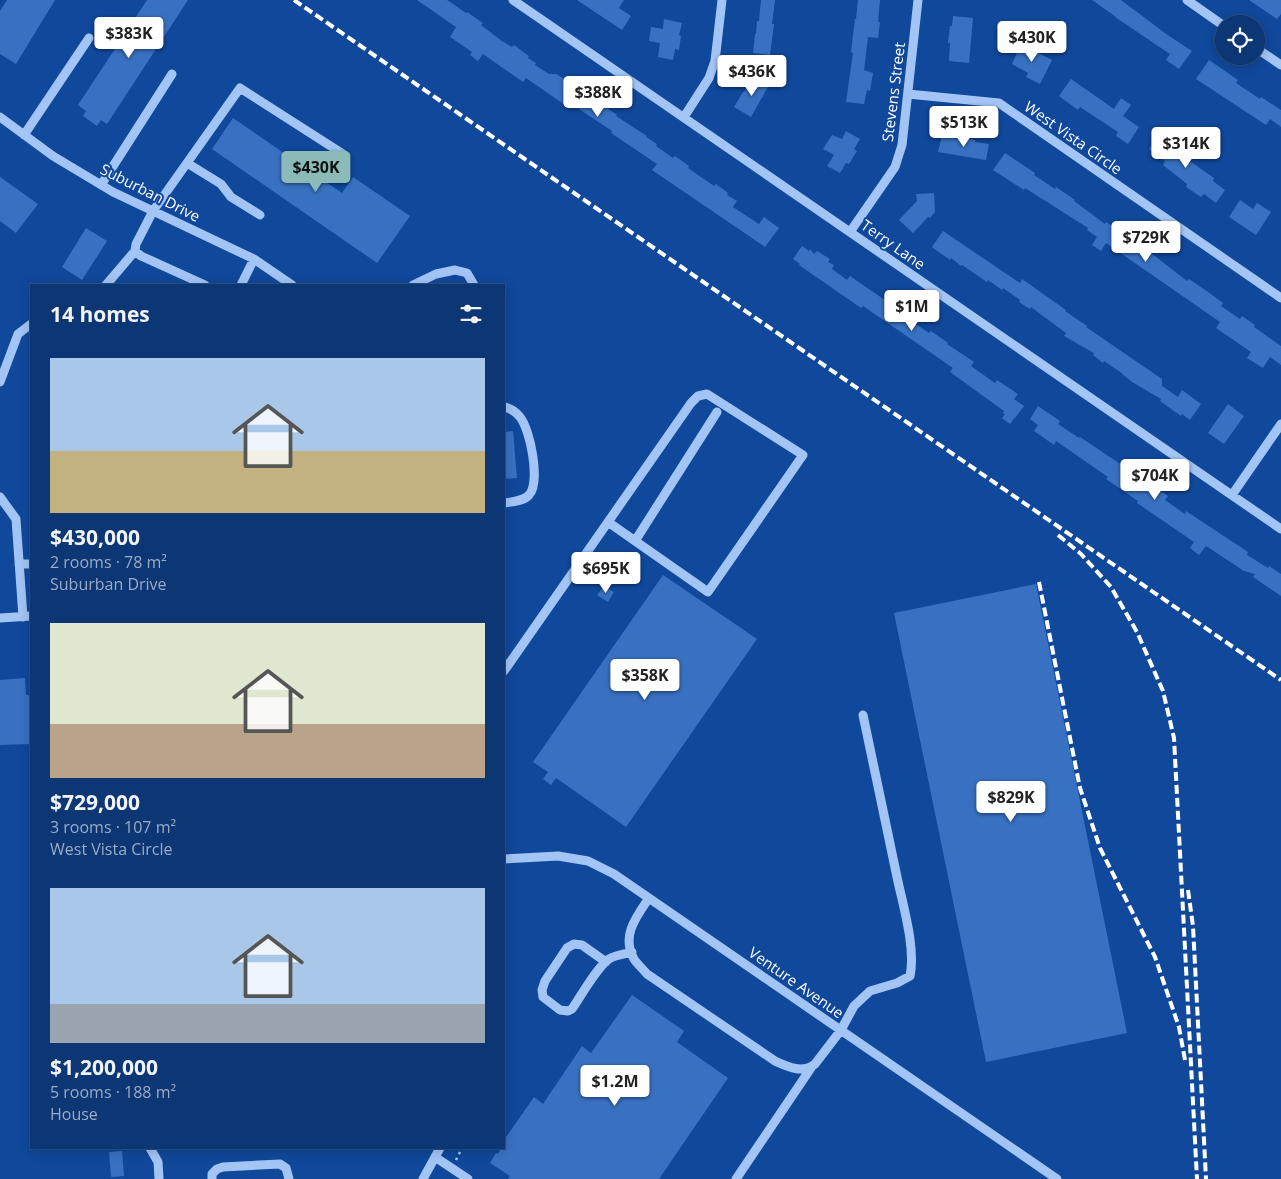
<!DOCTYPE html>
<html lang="en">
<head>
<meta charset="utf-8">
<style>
	:root { --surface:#0c3674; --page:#1a417c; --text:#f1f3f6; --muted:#9aabc5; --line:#2c5086; --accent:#8bbbb9 }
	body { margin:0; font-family:"Open Sans",sans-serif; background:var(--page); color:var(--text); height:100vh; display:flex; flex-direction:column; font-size:19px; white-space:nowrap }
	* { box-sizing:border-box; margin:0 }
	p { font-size:16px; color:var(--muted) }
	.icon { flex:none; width:28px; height:28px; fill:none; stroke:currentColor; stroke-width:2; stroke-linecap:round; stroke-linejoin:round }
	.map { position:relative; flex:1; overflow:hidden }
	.drawer { position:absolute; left:30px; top:284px; width:475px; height:865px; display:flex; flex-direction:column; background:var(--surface); border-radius:0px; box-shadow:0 2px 12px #0003,0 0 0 1px var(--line) }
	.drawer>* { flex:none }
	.fabs { position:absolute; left:1215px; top:15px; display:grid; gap:10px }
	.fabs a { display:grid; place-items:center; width:50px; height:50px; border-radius:50%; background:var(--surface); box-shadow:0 2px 12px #0003,0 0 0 1px var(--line); font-size:25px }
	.price { position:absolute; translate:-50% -42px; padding:0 11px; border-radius:5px; background:#fff; color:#222; font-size:16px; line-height:32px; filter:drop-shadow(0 1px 2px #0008) }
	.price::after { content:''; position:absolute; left:50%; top:30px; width:15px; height:11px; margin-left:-8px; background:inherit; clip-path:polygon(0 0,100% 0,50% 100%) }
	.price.selected { background:var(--accent); color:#111 }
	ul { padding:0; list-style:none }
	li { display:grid; align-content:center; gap:10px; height:265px; padding:0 20px }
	li span { display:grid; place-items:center; height:155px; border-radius:0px; color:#555 }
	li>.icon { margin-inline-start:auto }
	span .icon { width:90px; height:90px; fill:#fffc; stroke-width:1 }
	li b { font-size:21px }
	h2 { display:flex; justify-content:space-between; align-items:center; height:60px; padding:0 20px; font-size:21px }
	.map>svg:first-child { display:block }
	.building { fill:#3971c2 }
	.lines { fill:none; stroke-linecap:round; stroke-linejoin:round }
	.path { stroke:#a3c5f5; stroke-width:2.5; stroke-dasharray:2.5 4; stroke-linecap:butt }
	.minor { stroke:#a3c5f5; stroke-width:9 }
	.rail { stroke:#fff; stroke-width:4; stroke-dasharray:9 4; stroke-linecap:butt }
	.labels { text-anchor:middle; stroke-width:4; stroke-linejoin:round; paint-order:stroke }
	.street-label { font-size:15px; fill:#fff; stroke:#10489b }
</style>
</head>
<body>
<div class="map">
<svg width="1281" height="1179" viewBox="0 0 1281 1179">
	<rect width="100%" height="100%" fill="#10489b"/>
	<!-- building -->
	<path class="building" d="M7,0H55L16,64L0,54V11Z
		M147,0H188L107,124L101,120L97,126L83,116L86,111L78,105Z
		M417,0H447L466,13L467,12L483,23L481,25L503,42H504L512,47L514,45L529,56L528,58L536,63L535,65L549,74H556L566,80L563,84L583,97L586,94L617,115L616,116L647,136L646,137L657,144L656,146L673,158L675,156L689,166L688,168L714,186L716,184L728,193L727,195L737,201L733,207L759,224L764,217L779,228L765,247L652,170L657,164L611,133L612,131L567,101L565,105L526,78L523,82L483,54L478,61L470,55L472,52L450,37L456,27Z
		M577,0H624L619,8L631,16L622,30Z
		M761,0H775L772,24H774L770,55L753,53L755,34H756L757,21H759Z
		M858,0H880L878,22H880L878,38L868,37L864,70L873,73L870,91L867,90L864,104L846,102L853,53L851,52L853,35L855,19H856Z
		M1092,0H1121L1169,36L1192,51L1179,69L1166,60L1170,54L1115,17H1116Z
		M1249,0H1281V14L1277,19Z
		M953,16L973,18L969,63L949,61L950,43H948L950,26H952Z
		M664,19L682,23L679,35L681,36L679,50L675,49L673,60L658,57L660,43L649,41L651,27L663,29Z
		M1021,44L1052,60L1040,84L1026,77L1028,73L1012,64Z
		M1209,60L1238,80L1236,83L1260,99L1261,97L1281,110V127L1270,119L1266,125L1196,79Z
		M753,76L769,85L751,117L734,107L743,92H744Z
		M1071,79L1114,109L1121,98L1131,105L1123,116L1139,127L1128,144L1116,136L1118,132L1080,107L1078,110L1059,96Z
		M233,118L342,193L353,177L410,216L377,263L212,149Z
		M846,131L860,139L854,149L857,151L849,164L846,163L840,173L827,166L834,155L823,149L832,135L842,139Z
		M1160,132L1176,143L1175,146L1186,154L1184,157L1214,178L1213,181L1225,190L1216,203L1204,194L1201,197L1186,187L1187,184L1163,165L1165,161L1149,149Z
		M942,136L960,139V137L975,140V142L989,144L986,160L938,152Z
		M1005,153L1035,173L1034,175L1055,189L1056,187L1075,200L1074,201L1105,224L1106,222L1126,236L1125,238L1150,255L1151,253L1187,281L1189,279L1211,294L1223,303L1221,306L1240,319L1242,316L1255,325L1254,327L1281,346V365L1270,357L1263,368L1247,358L1251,352L1216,328L1220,322L1106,243L1101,251L1092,245L1097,237L1087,230L1088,228L1025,188L1024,190L993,170Z
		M0,177L38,204L16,233L0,221Z
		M934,193L935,212L930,218L928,217L913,233L899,220L917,201L916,194Z
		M1240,200L1253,209L1257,203L1271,212L1256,235L1229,217Z
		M86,228L107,241L82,280L62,267Z
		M943,231L1020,283L1022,279L1066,310L1065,311L1087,326L1086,327L1162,379V386L1178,397L1182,390L1201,404L1190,420L1182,414L1181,416L1160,401L1161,399L1132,382L1122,374H1123L1104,361L1103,363L1093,355L1094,353L1064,336L1066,333L1031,307L1030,309L1019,302L1020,300L1003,288L1002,290L988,280L987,282L962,265L961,266L951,258L950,260L932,247Z
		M802,246L809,251L810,249L814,254L817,251L830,259L828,262L834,265L832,269L847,280L850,276L892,305V304L912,318L910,320L929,333L931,331L948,343L947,344L974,362L971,366L995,383L997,380L1018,394L1014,399L1024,406L1015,418V417L1010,424L1002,418L1005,414L1003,413L1004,411L950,372L953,368L863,306L861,308L799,265L800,264L793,259Z
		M1228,404L1244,416L1224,444L1208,433Z
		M1038,406L1060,421L1058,424L1079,438L1080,437L1168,496L1165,500L1185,514L1186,511L1248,552L1247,555L1268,568L1269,566L1281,574V596L1253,577L1255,574L1244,571L1206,546L1199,555L1190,548L1194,542L1137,503L1138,501L1106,479L1108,477L1056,441L1054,445L1034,431L1038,425L1030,419Z
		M513,431L517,478L504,479V432Z
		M663,575L757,639L626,827L556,778L551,785L543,779L548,772L533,762Z
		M1036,584L1127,1033L986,1062L894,613Z
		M604,586L614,592L608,602L597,595Z
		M25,678L26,695H29L30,710H31V744L0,745V680Z
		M632,995L684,1031L677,1042L728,1078L659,1179H508L510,1176L490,1163L496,1153L498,1154L501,1148H504V1140L534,1097L543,1104L582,1046L591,1053Z
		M122,1151L124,1176L111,1177L109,1152Z"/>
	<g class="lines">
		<!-- path -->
		<path class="path" d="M456,1160L462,1148"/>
		<!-- minor -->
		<path class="minor" d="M513,0L1281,529
			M1187,0L1224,26
			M1256,48L1281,65
			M908,94L999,103L1281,298
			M0,117L53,156L113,192L254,259L292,285
			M684,117L709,78L715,61L722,0
			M24,135L89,38
			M187,163L221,184L231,197L260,215
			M101,185L172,74
			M850,232L895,167L902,145L918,0
			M106,285L135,251
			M205,285L141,256L135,251L136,244L153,211L240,88L343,154
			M241,285L254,259
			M413,285L436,274L455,270L467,273L474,285
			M0,382L18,334L31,324
			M504,407C510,408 516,412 520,417C530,429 541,482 529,495C524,501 512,502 504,503
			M1232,495L1281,424
			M0,497L16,519L23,617
			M635,541L717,412
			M19,564H31
			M0,618L31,616
			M504,671L691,403L698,396L707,394L803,455L708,592L608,522
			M504,859L558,856L588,861L614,874L1057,1179
			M649,898C636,917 621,936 634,959C637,964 643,969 647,974L775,1061C788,1067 803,1074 815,1064L841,1030L854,1006L870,991L897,983L910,976C916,948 903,906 897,877C886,823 874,769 863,715
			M606,962L582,945L574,944L567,948L545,981L542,990L543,997L560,1010L568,1011L572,1009C581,996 597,967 609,959C615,955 625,954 632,952
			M150,1148L158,1162L159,1179
			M435,1157L468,1179
			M212,1179V1174L217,1169L223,1167L280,1164L286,1168L289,1179
			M423,1179L440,1148
			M736,1179L811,1068"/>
		<!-- rail -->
		<path class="rail" d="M294,0L1281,680
			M1058,535L1081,554L1111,587L1137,632L1163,691L1174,738L1197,1179
			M1039,582L1080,788L1100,848L1155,957L1179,1027L1185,1060
			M1188,890L1193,926L1206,1179"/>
	</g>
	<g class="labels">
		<!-- street labels -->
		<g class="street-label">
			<text transform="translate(894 92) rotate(-83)" y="5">Stevens Street</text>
			<text transform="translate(1073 138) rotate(35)" y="5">West Vista Circle</text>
			<text transform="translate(150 193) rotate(27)" y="5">Suburban Drive</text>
			<text transform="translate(893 245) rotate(35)" y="5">Terry Lane</text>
			<text transform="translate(796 983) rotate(35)" y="5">Venture Avenue</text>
		</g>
	</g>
</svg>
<div class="fabs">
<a><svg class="icon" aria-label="locate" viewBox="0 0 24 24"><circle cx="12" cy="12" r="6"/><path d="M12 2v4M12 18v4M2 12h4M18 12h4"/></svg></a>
</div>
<b class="price" style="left:129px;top:59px">$383K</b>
<b class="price" style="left:1032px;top:63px">$430K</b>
<b class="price" style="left:752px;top:97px">$436K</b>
<b class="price" style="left:598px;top:118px">$388K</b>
<b class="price" style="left:964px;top:148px">$513K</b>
<b class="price" style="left:1186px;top:169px">$314K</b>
<b class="price selected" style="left:316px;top:193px">$430K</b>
<b class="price" style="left:1146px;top:263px">$729K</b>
<b class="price" style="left:912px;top:332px">$1M</b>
<b class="price" style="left:1155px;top:501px">$704K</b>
<b class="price" style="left:606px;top:594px">$695K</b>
<b class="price" style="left:645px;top:701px">$358K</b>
<b class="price" style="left:1011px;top:823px">$829K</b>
<b class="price" style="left:615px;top:1107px">$1.2M</b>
<section class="drawer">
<h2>14 homes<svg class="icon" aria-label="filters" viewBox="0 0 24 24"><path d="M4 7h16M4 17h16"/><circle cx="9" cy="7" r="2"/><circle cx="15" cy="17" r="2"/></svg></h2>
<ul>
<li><span style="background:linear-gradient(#a9c7e8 60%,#c2b280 0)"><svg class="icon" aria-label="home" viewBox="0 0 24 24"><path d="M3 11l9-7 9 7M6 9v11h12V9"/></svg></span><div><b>$430,000</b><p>2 rooms · 78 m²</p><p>Suburban Drive</p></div></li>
<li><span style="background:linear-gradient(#dfe7d0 65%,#b9a48a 0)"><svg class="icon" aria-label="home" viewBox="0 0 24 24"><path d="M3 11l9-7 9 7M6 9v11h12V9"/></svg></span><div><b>$729,000</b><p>3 rooms · 107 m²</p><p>West Vista Circle</p></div></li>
<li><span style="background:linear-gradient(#a9c7e8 75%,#9aa5b1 0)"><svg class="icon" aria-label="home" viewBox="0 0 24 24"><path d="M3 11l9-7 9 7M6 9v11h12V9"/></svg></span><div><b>$1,200,000</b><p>5 rooms · 188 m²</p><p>House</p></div></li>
</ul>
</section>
</div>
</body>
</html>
